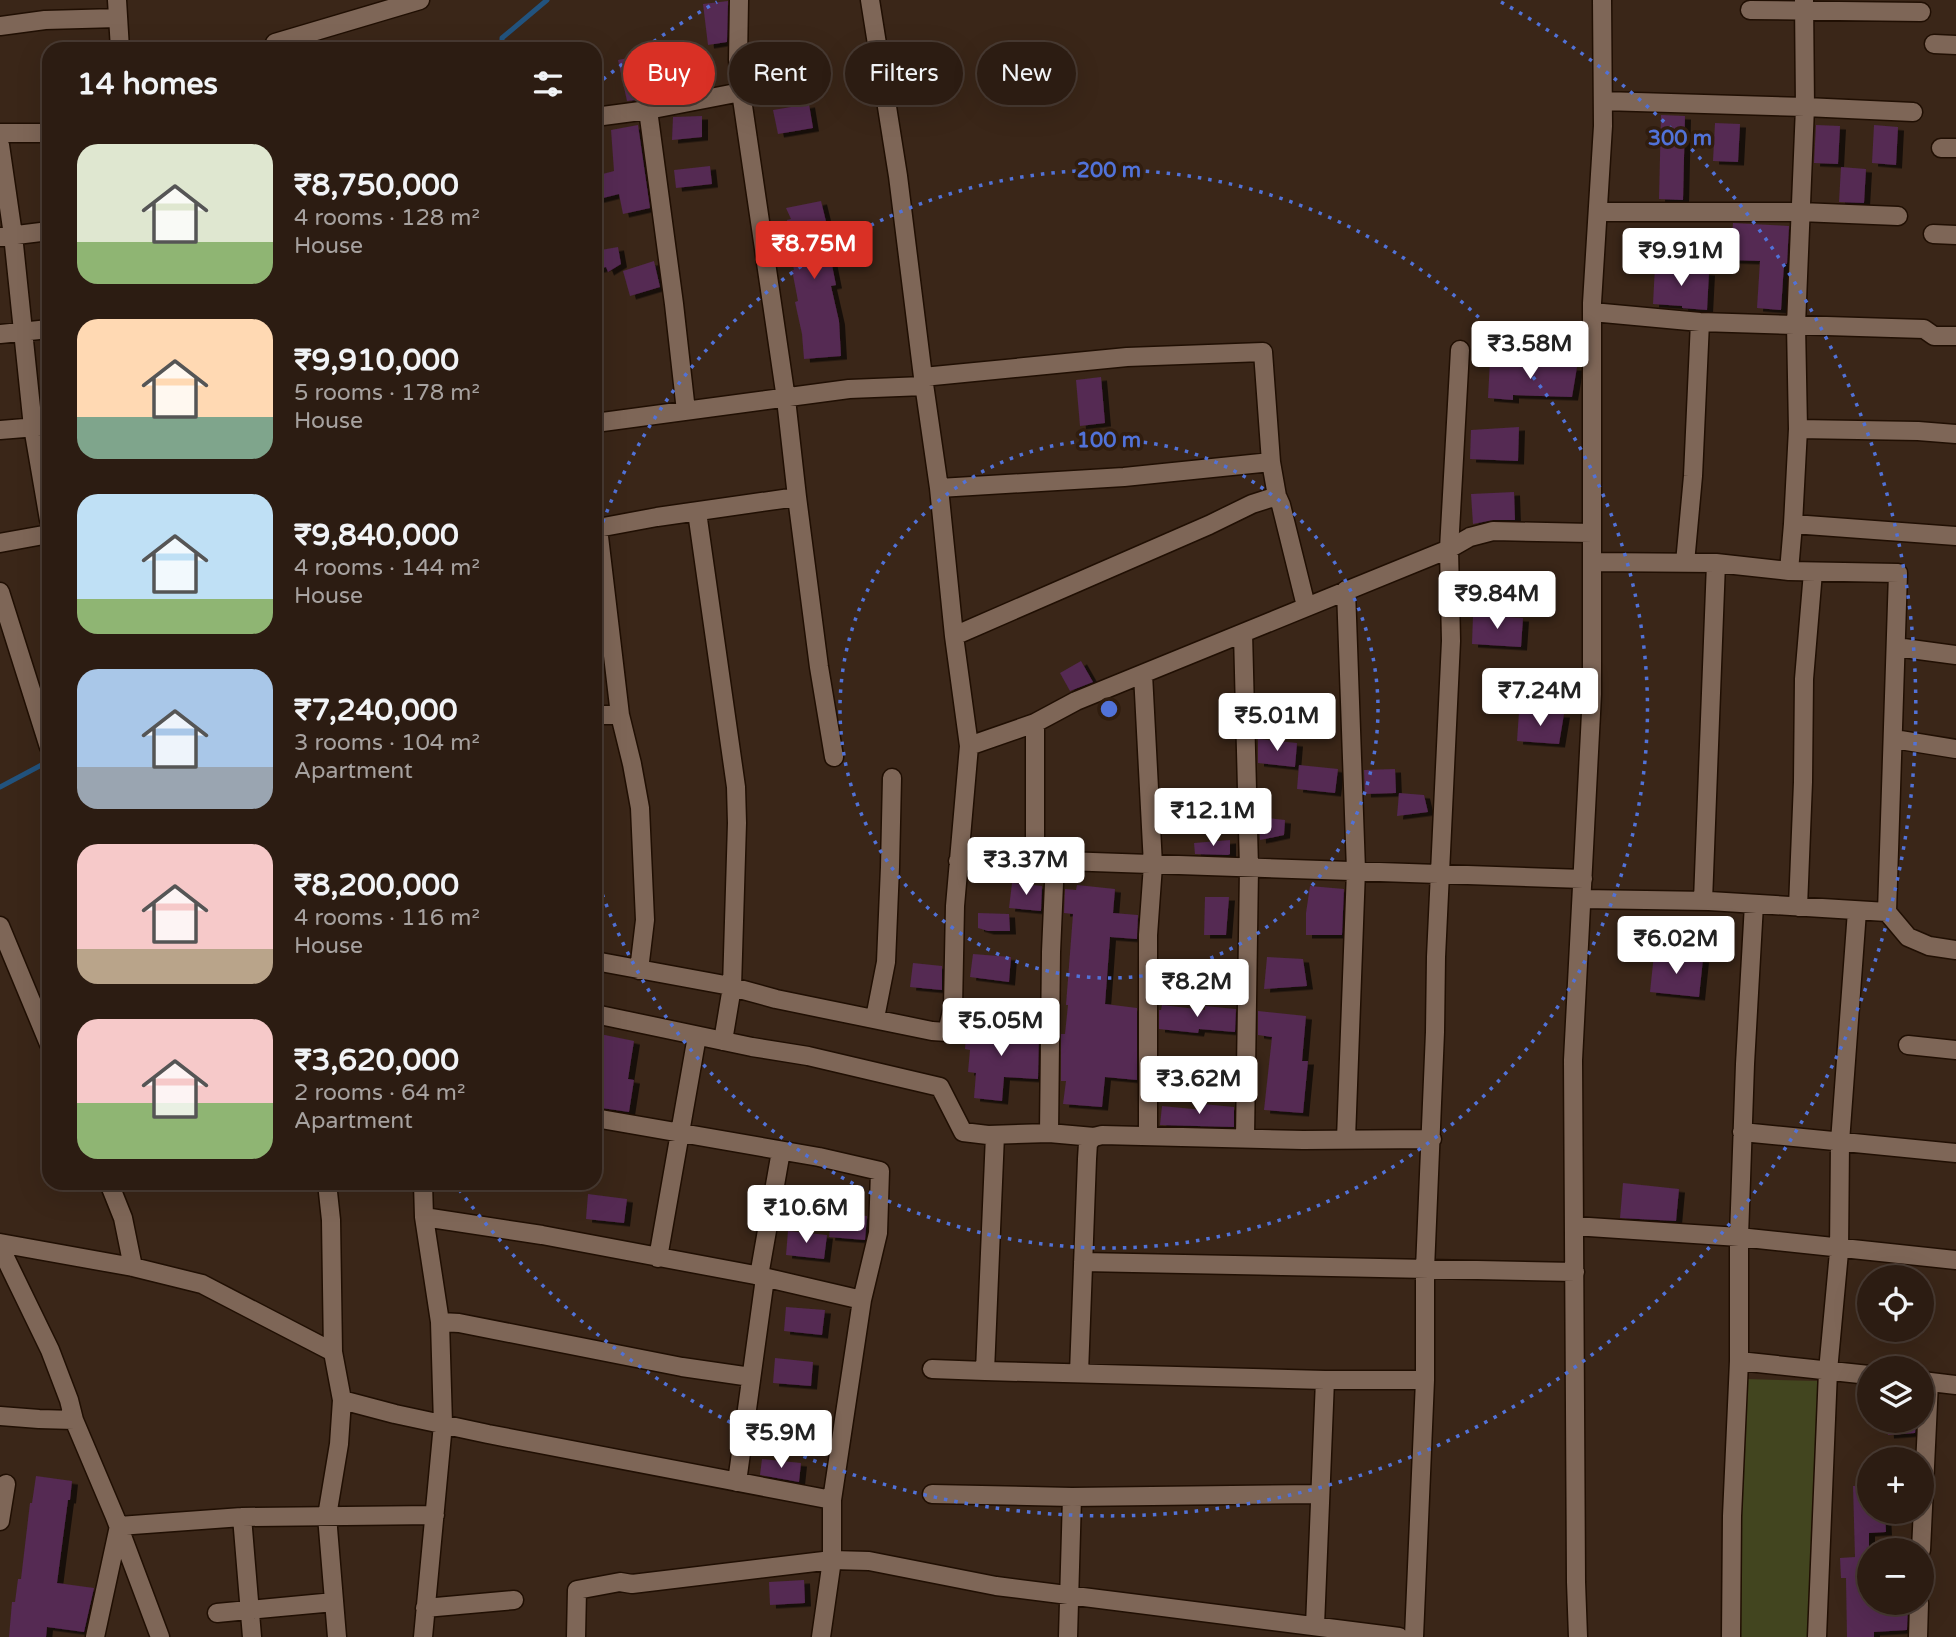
<!DOCTYPE html>
<html lang="en">
<head>
<meta charset="utf-8">
<style>
	:root { --surface:#2c1c12; --page:#382920; --text:#f1f3f6; --muted:#a6a19f; --line:#483a32; --accent:#d93025 }
	body { margin:0; font-family:"Varela Round",sans-serif; background:var(--page); color:var(--text); height:100vh; display:flex; flex-direction:column; font-size:26px; white-space:nowrap }
	* { box-sizing:border-box; margin:0 }
	p { font-size:23px; color:var(--muted) }
	.icon { flex:none; width:38px; height:38px; fill:none; stroke:currentColor; stroke-width:2; stroke-linecap:round; stroke-linejoin:round }
	.map { position:relative; flex:1; overflow:hidden }
	.side { position:absolute; left:42px; top:42px; width:560px; height:1148px; display:flex; flex-direction:column; background:var(--surface); border-radius:21px; box-shadow:0 7px 28px #0002,0 0 0 2px var(--line) }
	.side>* { flex:none }
	.guide { position:absolute; left:623px; top:42px; width:665px; height:63px; display:flex; gap:14px }
	.fabs { position:absolute; left:1857px; top:1265px; display:grid; gap:14px }
	.fabs a { display:grid; place-items:center; width:77px; height:77px; border-radius:50%; background:var(--surface); box-shadow:0 7px 28px #0002,0 0 0 2px var(--line); font-size:35px }
	.price { position:absolute; translate:-50% -60px; padding:0 16px; border-radius:7px; background:#fff; color:#222; font-size:23px; line-height:46px; filter:drop-shadow(0 2px 4px #0008) }
	.price::after { content:''; position:absolute; left:50%; top:42px; width:21px; height:16px; margin-left:-10px; background:inherit; clip-path:polygon(0 0,100% 0,50% 100%) }
	.price.active { background:var(--accent); color:#fff }
	ul { padding:0; list-style:none }
	li { display:flex; align-items:center; gap:21px; height:175px; padding:0 35px }
	li span { display:grid; place-items:center; flex:none; width:196px; height:140px; border-radius:21px; color:#555 }
	li>.icon { margin-inline-start:auto }
	span .icon { width:84px; height:84px; fill:#fffc; stroke-width:1 }
	li b { font-size:30px }
	h2 { display:flex; justify-content:space-between; align-items:center; height:84px; padding:0 35px; font-size:30px }
	.chip { padding:0 24px; border-radius:32px; background:var(--surface); box-shadow:0 7px 28px #0002,0 0 0 2px var(--line); font-size:24px; line-height:63px }
	.chip.active { background:var(--accent); color:#fff }
	.map>svg:first-child { display:block }
	.green { fill:#42451f }
	.lines { fill:none; stroke-linecap:round; stroke-linejoin:round }
	.stream { stroke:#22537e; stroke-width:5 }
	.building { fill:#542953; filter:url(#shadow) }
	.minor-casing { stroke:#200f03; stroke-width:21 }
	.minor { stroke:#7e6657; stroke-width:18 }
	.ring { fill:none; stroke:#5172d8; stroke-width:3.5; stroke-dasharray:3.5 7 }
	.centre { fill:#5172d8; stroke:#301d0f; stroke-width:3.5 }
	.ring-label { font-size:21px; text-anchor:middle; font-weight:bold; fill:#5172d8; stroke:#301d0f; stroke-width:7; stroke-linejoin:round; paint-order:stroke }
</style>
</head>
<body>
<div class="map">
<svg width="1956" height="1637" viewBox="0 0 1956 1637">
	<defs>
		<filter id="shadow"><feDropShadow dx="6" dy="3.5" stdDeviation="0" flood-color="#0009"/></filter>
	</defs>
	<rect width="100%" height="100%" fill="#3a2618"/>
	<!-- green -->
	<path class="green" d="M1745,1379L1818,1381L1807,1637H1738Z"/>
	<g class="lines">
		<!-- stream -->
		<path class="stream" d="M502,49V38L547,0
			M0,787L49,761"/>
	</g>
	<!-- building -->
	<path class="building" d="M728,1L727,42L708,45L703,4Z
		M653,53L662,96L638,88L636,100L627,101L618,60Z
		M809,104L813,128L778,134L773,110Z
		M1661,115L1685,116L1683,200L1659,199Z
		M702,116V137L672,140L673,117Z
		M1715,123L1740,124L1738,162L1713,161Z
		M638,125L650,208L623,214L619,194L595,200V176L614,171L611,130Z
		M1816,125L1840,126L1838,164L1814,163Z
		M1874,125L1898,127L1896,165L1872,163Z
		M710,166L712,184L676,188L674,170Z
		M1841,167L1866,169L1864,203L1839,202Z
		M821,201L834,254L830,255L836,285L831,286L839,321L841,356L804,359L802,334L795,302L798,301L792,270H794L787,238H790L787,220L791,219L786,208Z
		M1733,223L1789,226L1787,264H1784L1781,310L1757,308L1760,261L1730,260Z
		M618,247L621,264L608,272L606,267L595,270V251Z
		M654,261L660,287L630,296L623,271Z
		M1655,266L1709,272L1707,310L1682,308V306L1653,304Z
		M1490,360L1515,362V366L1577,367L1572,397L1513,395V400L1488,398Z
		M1101,377L1105,423L1080,426L1076,380Z
		M1519,427L1518,461L1470,459L1471,430Z
		M1514,492L1515,520H1493L1473,524L1471,494Z
		M1473,615L1523,618L1521,647L1472,644Z
		M1081,661L1093,682L1070,691L1060,673Z
		M1519,712L1564,714L1559,744L1517,741Z
		M1258,739L1297,743L1295,767L1258,763Z
		M1299,765L1338,769L1335,793L1297,789Z
		M1395,769L1396,793L1365,794L1364,770Z
		M1399,793L1424,795L1428,812L1397,816Z
		M1259,817L1285,820L1284,835L1260,840Z
		M1230,840V854L1228,855L1195,854L1194,843Z
		M1012,883L1042,886L1041,911L1009,908Z
		M1077,885L1115,889L1113,913L1138,915L1137,939L1110,937L1105,1004L1137,1008V1080L1105,1077L1102,1107L1063,1104L1066,1081H1061V1034H1065L1068,1005H1066L1073,914L1064,913L1065,889L1076,890Z
		M1310,886L1344,889L1342,935H1306V913Z
		M1205,897H1229L1226,935H1204Z
		M978,913L1009,914L1010,931H988L978,928Z
		M973,954L1011,957L1009,982L970,977Z
		M1654,954L1703,959L1699,997L1650,992Z
		M1267,957L1303,959L1307,986L1264,989Z
		M913,963L942,966V990L910,987Z
		M1162,1005L1205,1010V1006L1236,1009L1235,1032L1199,1029L1198,1033L1159,1029V1010H1161Z
		M1258,1011L1306,1016L1302,1061H1308L1303,1113L1264,1110L1272,1037L1258,1035Z
		M967,1025L1039,1031L1038,1079L1004,1077L1002,1101L974,1098L976,1073L968,1072L970,1050L965,1049Z
		M595,1033L634,1041L628,1079L634,1080L629,1112L595,1107Z
		M1203,1104L1234,1107V1127L1160,1125L1162,1106L1203,1110Z
		M1623,1183L1679,1189L1676,1221L1620,1218Z
		M588,1194L627,1199L624,1223L586,1219Z
		M832,1212L867,1216L865,1240L829,1237Z
		M788,1231L827,1235L824,1259L786,1255Z
		M786,1307L825,1310L822,1335L784,1331Z
		M775,1358L813,1362L811,1386L773,1383Z
		M1887,1421H1916L1915,1433L1888,1435Z
		M762,1459L801,1463L799,1482L760,1475Z
		M36,1476L72,1481L70,1500H68L57,1583L94,1588L84,1632L47,1627L46,1637H9L12,1602H15L18,1579H21L30,1503H32Z
		M1869,1485V1513L1885,1512L1886,1532L1869,1533V1603H1908L1907,1630L1874,1632V1637H1847L1846,1578H1841L1840,1558L1855,1557L1853,1486Z
		M804,1580L805,1603L770,1605L769,1582Z"/>
	<g class="lines">
		<!-- minor casing -->
		<g class="minor-casing">
			<path id="minor" d="M117,0L120,49
				M739,0L738,60L741,92L786,399L797,497L819,667L834,757
				M870,0L898,176L923,377L939,488L954,636L969,746
				M1750,10L1921,12
				M0,26L45,20L118,18
				M1934,44L1956,45
				M276,49L275,43L420,0
				M1603,101L1805,107L1804,0
				M648,110L674,304L686,411
				M595,117L648,110L741,92
				M0,133H49
				M0,145L13,235L33,427L49,520
				M1941,148H1956
				M1598,212H1800L1898,216
				M1933,234L1956,235
				M0,237L49,231
				M1592,312L1700,322L1924,329L1934,336H1956
				M0,334L49,329
				M923,377L1127,357L1263,352L1271,462
				M595,423L849,389L924,386
				M1798,429L1918,431L1956,434
				M0,430L49,426
				M939,488L1124,477L1271,462L1277,496
				M697,512L736,787L737,823L732,987L723,1041
				M1793,524L1956,536
				M0,543L49,534
				M1685,563L1693,476L1700,322
				M1789,571L1793,524L1798,429L1796,325L1805,107L1913,112
				M0,592L49,747
				M1243,633L1249,868L1245,1137
				M954,636L1209,525L1252,504L1277,496L1281,505L1306,606
				M1896,647L1956,655
				M1143,674L1153,865L1148,935V1136
				M595,715H620
				M1035,723V862
				M1894,739L1956,749
				M958,861L1028,862L1064,861L1583,879
				M1582,899L1709,901L1887,912L1898,573L1789,571L1716,563L1592,562
				M1703,901L1716,563
				M1754,904L1745,1064L1739,1237L1956,1260
				M1798,907L1803,782L1804,679L1813,572
				M1887,912L1908,937L1929,946L1956,950
				M0,926L49,1044
				M595,961L725,985L776,999L932,1031L947,1032L953,1007L955,906L969,746L1035,723L1076,701L1449,549L1470,537L1493,531L1592,533
				M639,970L645,920L640,808L632,764L620,715L598,528L657,517L797,497
				M595,1014L752,1047L808,1056L940,1087L963,1132L988,1135L1049,1133L1094,1137
				M875,1018L886,962L890,867L892,778
				M1908,1045L1956,1050
				M595,1118L819,1157L880,1171L878,1233L862,1300L832,1500
				M1742,1132L1956,1153
				M1049,1133L1051,952L1055,861
				M995,1135L985,1371L1325,1380
				M1346,1139L1356,870L1346,590
				M109,1183L123,1218L133,1267
				M327,1183L331,1220L333,1352
				M424,1217L542,1235L755,1275L862,1300
				M1574,1226L1739,1237V1361L1732,1516L1731,1637
				M0,1243L133,1267L202,1284L333,1352L342,1400L339,1444L327,1516L337,1637
				M0,1247L50,1350L69,1400L74,1420L115,1517L160,1637
				M658,1258L697,1036
				M1083,1262L1575,1272
				M759,1276L781,1151
				M440,1322L459,1323L682,1367L751,1377
				M1739,1361L1869,1375
				M932,1369L985,1371
				M1079,1373L1087,1159L1088,1143L1094,1137L1102,1135L1303,1140L1432,1139
				M1425,1380V1269L1435,1032L1436,957L1451,641L1449,549L1460,350
				M1922,1381L1956,1385
				M342,1400L395,1414L488,1434L832,1500V1560L632,1584L620,1582L577,1590L576,1637
				M0,1416L39,1419L74,1420
				M737,1482L765,1278
				M932,1494L1072,1497L1320,1494
				M242,1517L252,1637
				M0,1521L6,1484
				M119,1526L242,1517L435,1515
				M1921,1550L1929,1382
				M425,1608L514,1600
				M217,1613L334,1602
				M1315,1626L1325,1380H1425L1414,1637
				M95,1637L119,1526
				M423,1637L443,1424L440,1322L424,1217L423,1183
				M821,1637L832,1560L869,1561L996,1586L1399,1637
				M1068,1637L1072,1497
				M1578,1637L1576,1582L1573,1060L1592,694V303L1603,126L1602,0
				M1817,1637L1828,1371L1839,1252L1840,1142L1857,911
				M1918,1637L1919,1603"/>
		</g>
		<!-- minor -->
		<use href="#minor" class="minor"/>
	</g>
	<!-- distance rings -->
	<g class="ring">
		<circle cx="1109" cy="709" r="269"/>
		<path d="M596 542A539 539 0 1 1 596 876"/>
		<path d="M595 86A808 808 0 0 1 717 2M1501 2A808 808 0 1 1 455 1184"/>
	</g>
	<circle cx="1109" cy="709" r="10" class="centre"/>
	<g class="ring-label">
		<text x="1680" y="145">300 m</text>
		<text x="1109" y="177">200 m</text>
		<text x="1109" y="447">100 m</text>
	</g>
</svg>
<div class="fabs">
<a><svg class="icon" aria-label="locate" viewBox="0 0 24 24"><circle cx="12" cy="12" r="6"/><path d="M12 2v4M12 18v4M2 12h4M18 12h4"/></svg></a>
<a><svg class="icon" aria-label="layers" viewBox="0 0 24 24"><path d="M12 4l9 5-9 5-9-5zM3 14l9 5 9-5"/></svg></a>
<a>+</a>
<a>−</a>
</div>
<b class="price active" style="left:814px;top:281px">₹8.75M</b>
<b class="price" style="left:1681px;top:288px">₹9.91M</b>
<b class="price" style="left:1530px;top:381px">₹3.58M</b>
<b class="price" style="left:1497px;top:631px">₹9.84M</b>
<b class="price" style="left:1540px;top:728px">₹7.24M</b>
<b class="price" style="left:1277px;top:753px">₹5.01M</b>
<b class="price" style="left:1213px;top:848px">₹12.1M</b>
<b class="price" style="left:1026px;top:897px">₹3.37M</b>
<b class="price" style="left:1676px;top:976px">₹6.02M</b>
<b class="price" style="left:1197px;top:1019px">₹8.2M</b>
<b class="price" style="left:1001px;top:1058px">₹5.05M</b>
<b class="price" style="left:1199px;top:1116px">₹3.62M</b>
<b class="price" style="left:806px;top:1245px">₹10.6M</b>
<b class="price" style="left:781px;top:1470px">₹5.9M</b>
<div class="guide">
<a class="chip active">Buy</a>
<a class="chip">Rent</a>
<a class="chip">Filters</a>
<a class="chip">New</a>
</div>
<section class="side">
<h2>14 homes<svg class="icon" aria-label="filters" viewBox="0 0 24 24"><path d="M4 7h16M4 17h16"/><circle cx="9" cy="7" r="2"/><circle cx="15" cy="17" r="2"/></svg></h2>
<ul>
<li><span style="background:linear-gradient(#dfe7d0 70%,#8fb573 0)"><svg class="icon" aria-label="home" viewBox="0 0 24 24"><path d="M3 11l9-7 9 7M6 9v11h12V9"/></svg></span><div><b>₹8,750,000</b><p>4 rooms · 128 m²</p><p>House</p></div></li>
<li><span style="background:linear-gradient(#ffd9b3 70%,#7fa58c 0)"><svg class="icon" aria-label="home" viewBox="0 0 24 24"><path d="M3 11l9-7 9 7M6 9v11h12V9"/></svg></span><div><b>₹9,910,000</b><p>5 rooms · 178 m²</p><p>House</p></div></li>
<li><span style="background:linear-gradient(#bfe0f5 75%,#8fb573 0)"><svg class="icon" aria-label="home" viewBox="0 0 24 24"><path d="M3 11l9-7 9 7M6 9v11h12V9"/></svg></span><div><b>₹9,840,000</b><p>4 rooms · 144 m²</p><p>House</p></div></li>
<li><span style="background:linear-gradient(#a9c7e8 70%,#9aa5b1 0)"><svg class="icon" aria-label="home" viewBox="0 0 24 24"><path d="M3 11l9-7 9 7M6 9v11h12V9"/></svg></span><div><b>₹7,240,000</b><p>3 rooms · 104 m²</p><p>Apartment</p></div></li>
<li><span style="background:linear-gradient(#f6c9c9 75%,#b9a48a 0)"><svg class="icon" aria-label="home" viewBox="0 0 24 24"><path d="M3 11l9-7 9 7M6 9v11h12V9"/></svg></span><div><b>₹8,200,000</b><p>4 rooms · 116 m²</p><p>House</p></div></li>
<li><span style="background:linear-gradient(#f6c9c9 60%,#8fb573 0)"><svg class="icon" aria-label="home" viewBox="0 0 24 24"><path d="M3 11l9-7 9 7M6 9v11h12V9"/></svg></span><div><b>₹3,620,000</b><p>2 rooms · 64 m²</p><p>Apartment</p></div></li>
</ul>
</section>
</div>
</body>
</html>
